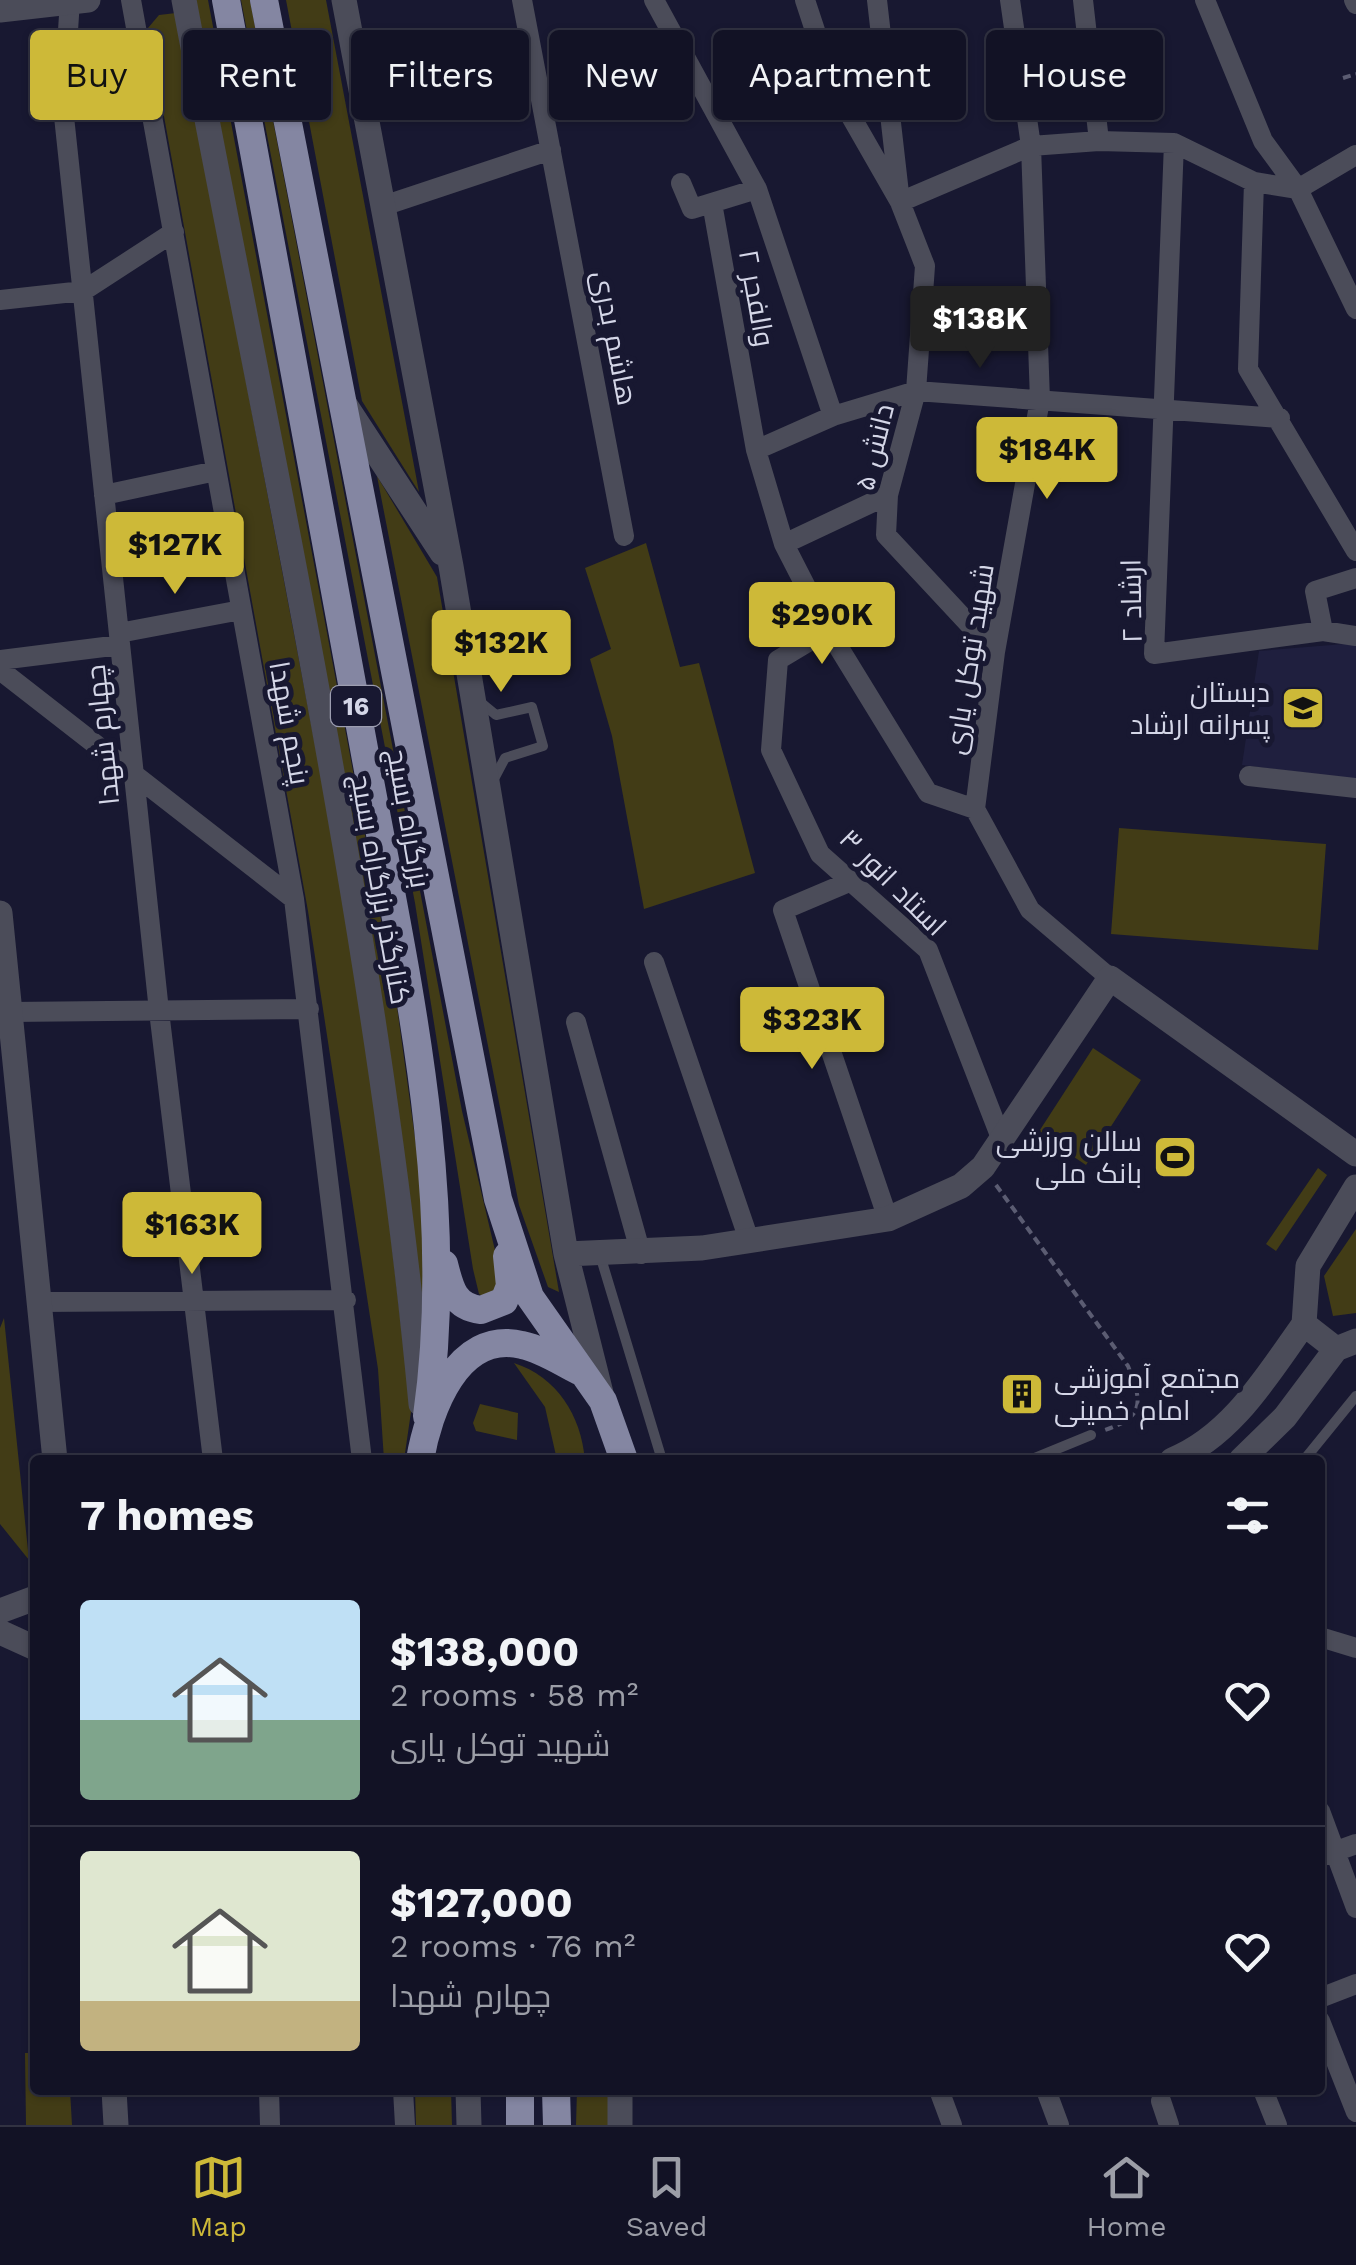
<!DOCTYPE html>
<html lang="en">
<head>
<meta charset="utf-8">
<style>
	:root { --surface:#121225; --page:#1f2032; --text:#f1f3f6; --muted:#9c9ea7; --line:#313242; --accent:#cdb938 }
	body { margin:0; font-family:"Work Sans",Cairo,sans-serif; background:var(--page); color:var(--text); height:100vh; display:flex; flex-direction:column; font-size:38px; white-space:nowrap }
	* { box-sizing:border-box; margin:0 }
	p { font-size:32px; color:var(--muted) }
	.icon { flex:none; width:55px; height:55px; fill:none; stroke:currentColor; stroke-width:2; stroke-linecap:round; stroke-linejoin:round }
	.map { position:relative; flex:1; overflow:hidden }
	.sheet { position:absolute; left:30px; top:1455px; width:1295px; height:640px; display:flex; flex-direction:column; background:var(--surface); border-radius:10px; box-shadow:0 2px 8px #0004,0 0 0 2px var(--line) }
	.sheet>* { flex:none }
	.banner { position:absolute; left:30px; top:30px; width:1298px; height:90px; display:flex; gap:20px }
	.price { position:absolute; translate:-50% -85px; padding:0 22px; border-radius:10px; background:var(--accent); color:#111; font-size:32px; line-height:65px; filter:drop-shadow(0 2px 5px #0008) }
	.price::after { content:''; position:absolute; left:50%; top:60px; width:30px; height:22px; margin-left:-15px; background:inherit; clip-path:polygon(0 0,100% 0,50% 100%) }
	.price.active { background:#222; color:#fff }
	ul { padding:0; list-style:none }
	li { display:flex; align-items:center; gap:30px; height:250px; padding:0 50px }
	li+li { border-top:2px solid var(--line) }
	li span { display:grid; place-items:center; flex:none; width:280px; height:200px; border-radius:10px; color:#555 }
	li>.icon { margin-inline-start:auto }
	span .icon { width:120px; height:120px; fill:#fffc; stroke-width:1 }
	li b { font-size:42px }
	h2 { display:flex; justify-content:space-between; align-items:center; height:120px; padding:0 50px; font-size:42px }
	.pill { padding:0 35px; border-radius:10px; background:var(--surface); box-shadow:0 2px 8px #0004,0 0 0 2px var(--line); font-size:35px; line-height:90px }
	.pill.active { background:var(--accent); color:#111 }
	.dock { display:flex; justify-content:space-around; align-items:center; height:140px; border-top:2px solid var(--line); background:var(--surface); font-size:28px; color:var(--muted) }
	.dock a { display:grid; justify-items:center; gap:5px }
	.dock .active { color:var(--accent) }
	.map>svg:first-child { display:block }
	.built { fill:#1f1f3e }
	.green { fill:#423c16 }
	.lines { fill:none; stroke-linecap:round; stroke-linejoin:round }
	.path { stroke:#5b5c72; stroke-width:4; stroke-dasharray:8 5; stroke-linecap:butt }
	.service { stroke:#4b4c59; stroke-width:10 }
	.minor { stroke:#4b4c59; stroke-width:20 }
	.tertiary { stroke:#4b4c59; stroke-width:25 }
	.trunk { stroke:#8486a2; stroke-width:28 }
	.labels { text-anchor:middle; stroke-width:10; stroke-linejoin:round; paint-order:stroke }
	.shield { fill:#181831; stroke:#9c9db0; stroke-width:2.5 }
	.shield-label { font-size:25px; font-weight:bold; fill:#d4d6e7 }
	.street-label { font-size:28px; fill:#d4d6e7; stroke:#181831 }
	.poi-label { font-size:28px; fill:#d4d6e7; stroke:#181831; text-anchor:end }
</style>
</head>
<body>
<div class="map">
<svg width="1356" height="2125" viewBox="0 0 1356 2125">
	<rect width="100%" height="100%" fill="#181831"/>
	<!-- built -->
	<path class="built" d="M1356,643V779L1242,765L1259,651Z"/>
	<!-- green -->
	<path class="green" d="M193,0H208L396,1000L426,1218V1345Z
		M241,0H250L462,1111L503,1284L487,1299L479,1294L473,1269L415,903Z
		M286,0H326L419,492L362,401Z
		M176,13L364,1002L411,1412L404,1460H384L378,1369L308,911L148,28L159,15Z
		M377,476L437,577L559,1292L548,1287L519,1205Z
		M646,543L680,667L699,663L755,873L644,909L612,736L590,659L611,649L585,568Z
		M1119,828L1326,844L1318,950L1111,934Z
		M1093,1048L1141,1080L1086,1165L1038,1133Z
		M1318,1168L1327,1175L1276,1251L1266,1244Z
		M1356,1229V1313L1333,1316L1324,1276Z
		M4,1318L29,1560L0,1524V1328Z
		M514,1363C557,1377 581,1415 585,1460H557L545,1407Z
		M480,1404L518,1413L517,1440L476,1431L473,1423Z
		M25,2053H35V2090H70L72,2125H26Z
		M415,2090H451L452,2125H416Z
		M577,2090H611L612,2125H576Z"/>
	<g class="lines">
		<!-- path -->
		<path class="path" d="M1343,78L1356,74
			M996,1185L1128,1366C1143,1403 1144,1417 1105,1430"/>
		<!-- service -->
		<path class="service" d="M479,701L496,715L532,707L543,746L505,758L495,777
			M600,1255L662,1460
			M1030,1460L1091,1435
			M1304,1460L1356,1396"/>
		<!-- minor -->
		<path class="minor" d="M70,0L63,107L159,1011L213,1460
			M131,0L294,899L362,1460
			M522,0L624,536
			M654,0L757,189L833,416
			M805,0L833,85L900,202L925,266L916,391L888,495L886,535L995,652
			M877,0L900,202L1031,146L1099,141L1174,143L1254,182L1298,189L1356,155
			M1010,0L1031,146L1040,400L995,652L975,809L1030,910L1110,978
			M1083,0L1099,141
			M1205,0L1263,141L1298,189L1356,309
			M1354,0L1356,4
			M63,107L144,68
			M1174,143L1154,654L1323,631L1356,636
			M1254,182L1248,369L1356,551
			M681,183L692,209L757,189
			M712,203L756,450L784,544L828,630L928,793L975,809
			M383,206L551,150
			M0,300L83,291L174,232
			M756,450L833,416L916,391L1280,418
			M104,495L216,471
			M784,544L888,495
			M828,630L778,660L771,750L820,854L928,950L1001,1138
			M1323,631L1315,591L1356,578
			M119,633L241,610
			M0,660L120,645
			M0,670L294,899
			M1249,776L1356,788
			M849,882L783,910L888,1219
			M654,962L749,1240
			M10,1012L309,1009
			M576,1022L641,1254
			M39,1302L346,1300
			M1320,1637L1356,1648
			M1320,1811L1356,1908
			M1320,1857L1356,1844
			M1320,1998L1356,1984
			M1320,2021L1356,2112
			M269,2090L270,2125
			M403,2090L405,2125
			M939,2090L952,2125
			M1046,2090L1059,2125
			M1263,2090L1277,2125
			M1161,2101L1169,2125"/>
		<!-- tertiary -->
		<path class="tertiary" d="M184,0C272,466 377,932 421,1404
			M344,0L451,566L566,1254L602,1397
			M0,10L88,0
			M344,403L442,553
			M0,913L55,1460
			M1356,1187L1308,1266L1304,1324L1336,1349L1356,1341
			M566,1254L702,1248L888,1219L961,1186L983,1167L1110,978L1356,1154
			M1172,1460C1232,1436 1268,1374 1304,1324
			M1241,1460L1285,1417L1336,1349
			M0,1611L35,1598
			M0,1632L35,1648
			M114,2090L116,2125
			M468,2090L469,2125
			M620,2125V2090"/>
		<!-- trunk -->
		<path class="trunk" d="M226,0C273,247 318,495 363,743C403,964 459,1190 427,1416
			M264,0L498,1199L530,1297L603,1401L624,1460
			M444,1264C450,1288 454,1307 481,1310L504,1301L510,1286L507,1256
			M420,1460C428,1412 457,1329 522,1345C542,1349 561,1362 579,1371
			M520,2090V2125
			M556,2090L557,2125"/>
	</g>
	<!-- icons -->
	<defs>
		<g id="school-square" transform="scale(2.25)"><rect x="-9" y="-9" width="18" height="18" rx="4" fill="#cdb938" stroke="#181831"/><path d="M0-5L7-2L0 1L-7-2ZM-4 1L0 2.5L4 1V4Q0 6-4 4Z" fill="#111"/></g>
		<g id="stadium-square" transform="scale(2.25)"><rect x="-9" y="-9" width="18" height="18" rx="4" fill="#cdb938" stroke="#181831"/><path d="M0-5a6.5 5 0 1 0 0 10a6.5 5 0 1 0 0-10ZM-3.5-1.8h7v3.6h-7Z" fill="#111"/></g>
		<g id="building-square" transform="scale(2.25)"><rect x="-9" y="-9" width="18" height="18" rx="4" fill="#cdb938" stroke="#181831"/><path d="M-4-6H4V6H1V3H-1V6H-4ZM-2.5-4.3h1.7v1.8h-1.7ZM.8-4.3h1.7v1.8H.8ZM-2.5-1h1.7V.8h-1.7ZM.8-1h1.7V.8H.8Z" fill="#111"/></g>
	</defs>
	<g fill-rule="evenodd">
		<use href="#school-square" x="1303" y="708"/>
		<use href="#stadium-square" x="1175" y="1157"/>
		<use href="#building-square" x="1022" y="1394"/>
	</g>
	<g class="labels">
		<!-- shield labels -->
		<rect class="shield" x="331" y="686" width="50" height="40" rx="8"/>
		<g class="shield-label">
			<text x="356" y="715">16</text>
		</g>
		<!-- street labels -->
		<g class="street-label">
			<text transform="translate(757 298) rotate(80)" y="10">والفجر ۲</text>
			<text transform="translate(615 338) rotate(79)" y="10">هاشم بدری</text>
			<text transform="translate(874 447) rotate(-76)" y="10">دانش ۵</text>
			<text transform="translate(1131 601) rotate(-91)" y="10">ارشاد ۲</text>
			<text transform="translate(969 659) rotate(-81)" y="10">شهید توکل یاری</text>
			<text transform="translate(290 723) rotate(80)" y="10">پنجم شهدا</text>
			<text transform="translate(102 735) rotate(-96)" y="10">چهارم شهدا</text>
			<text transform="translate(409 818) rotate(80)" y="10">بزرگراه بسیج</text>
			<text transform="translate(893 882) rotate(45)" y="10">استاد انور ۳</text>
			<text transform="translate(381 889) rotate(80)" y="10">کنارگذر بزرگراه بسیج</text>
		</g>
		<!-- poi labels -->
		<g class="poi-label">
			<text x="1270" y="702">دبستان<tspan x="1270" dy="32">پسرانه ارشاد</tspan></text>
			<text x="1142" y="1151">سالن ورزشی<tspan x="1142" dy="32">بانک ملی</tspan></text>
			<text x="1054" y="1388" text-anchor="start">مجتمع آموزشی<tspan x="1054" dy="32">امام خمینی</tspan></text>
		</g>
	</g>
</svg>
<b class="price active" style="left:980px;top:371px">$138K</b>
<b class="price" style="left:1047px;top:502px">$184K</b>
<b class="price" style="left:175px;top:597px">$127K</b>
<b class="price" style="left:822px;top:667px">$290K</b>
<b class="price" style="left:501px;top:695px">$132K</b>
<b class="price" style="left:812px;top:1072px">$323K</b>
<b class="price" style="left:192px;top:1277px">$163K</b>
<div class="banner">
<a class="pill active">Buy</a>
<a class="pill">Rent</a>
<a class="pill">Filters</a>
<a class="pill">New</a>
<a class="pill">Apartment</a>
<a class="pill">House</a>
</div>
<section class="sheet">
<h2>7 homes<svg class="icon" aria-label="filters" viewBox="0 0 24 24"><path d="M4 7h16M4 17h16"/><circle cx="9" cy="7" r="2"/><circle cx="15" cy="17" r="2"/></svg></h2>
<ul>
<li><span style="background:linear-gradient(#bfe0f5 60%,#7fa58c 0)"><svg class="icon" aria-label="home" viewBox="0 0 24 24"><path d="M3 11l9-7 9 7M6 9v11h12V9"/></svg></span><div><b>$138,000</b><p>2 rooms · 58 m²</p><p>شهید توکل یاری</p></div><svg class="icon" aria-label="heart" viewBox="0 0 24 24"><path d="M12 20l-8-8c-3-5 5-10 8-4 3-6 11-1 8 4z"/></svg></li>
<li><span style="background:linear-gradient(#dfe7d0 75%,#c2b280 0)"><svg class="icon" aria-label="home" viewBox="0 0 24 24"><path d="M3 11l9-7 9 7M6 9v11h12V9"/></svg></span><div><b>$127,000</b><p>2 rooms · 76 m²</p><p>چهارم شهدا</p></div><svg class="icon" aria-label="heart" viewBox="0 0 24 24"><path d="M12 20l-8-8c-3-5 5-10 8-4 3-6 11-1 8 4z"/></svg></li>
</ul>
</section>
</div>
<nav class="dock">
<a class="active"><svg class="icon" aria-label="map" viewBox="0 0 24 24"><path d="M3 6l6-2 6 2 6-2v14l-6 2-6-2-6 2zM9 4v14M15 6v14"/></svg>Map</a>
<a><svg class="icon" aria-label="saved" viewBox="0 0 24 24"><path d="M7 4h10v16l-5-4-5 4z"/></svg>Saved</a>
<a><svg class="icon" aria-label="home" viewBox="0 0 24 24"><path d="M3 11l9-7 9 7M6 9v11h12V9"/></svg>Home</a>
</nav>
</body>
</html>
